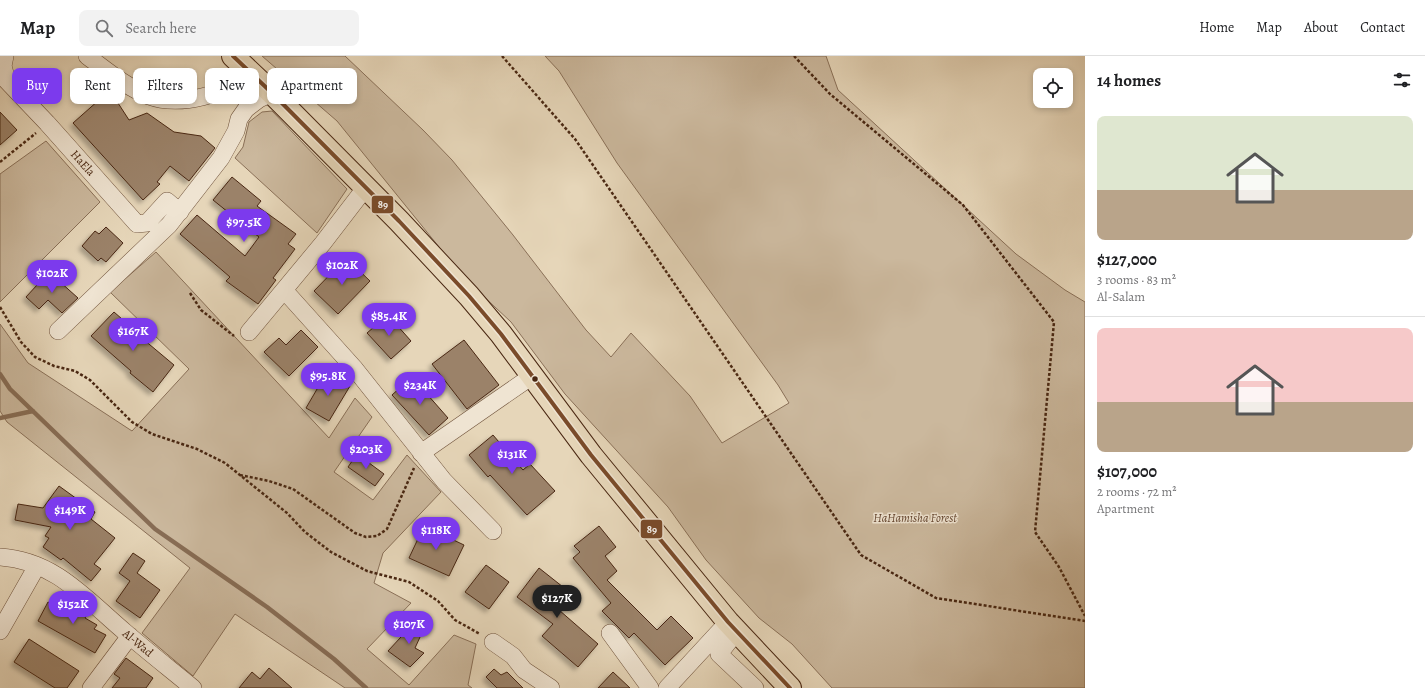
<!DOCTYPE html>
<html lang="en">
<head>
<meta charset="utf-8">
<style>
	:root { --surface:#fff; --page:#f2f2f2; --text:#202124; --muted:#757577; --line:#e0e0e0; --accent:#7c3aed }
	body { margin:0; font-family:Alegreya,serif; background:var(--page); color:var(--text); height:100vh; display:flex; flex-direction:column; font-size:15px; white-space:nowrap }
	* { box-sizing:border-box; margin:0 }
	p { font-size:13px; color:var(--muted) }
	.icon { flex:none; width:22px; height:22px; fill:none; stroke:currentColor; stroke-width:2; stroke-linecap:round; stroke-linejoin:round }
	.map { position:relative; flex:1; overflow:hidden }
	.drawer { display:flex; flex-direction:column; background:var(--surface); width:340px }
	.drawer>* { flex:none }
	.top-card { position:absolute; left:12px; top:12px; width:380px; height:36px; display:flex; gap:8px }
	.tools { position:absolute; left:1033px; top:12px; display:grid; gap:8px }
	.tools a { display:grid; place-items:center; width:40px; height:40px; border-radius:8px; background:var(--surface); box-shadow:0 2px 6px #0003; font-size:20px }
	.price { position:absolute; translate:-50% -34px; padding:0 9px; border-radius:14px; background:var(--accent); color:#fff; font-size:13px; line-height:26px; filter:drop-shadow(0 1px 2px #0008) }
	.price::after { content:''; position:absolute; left:50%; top:24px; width:12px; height:9px; margin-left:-6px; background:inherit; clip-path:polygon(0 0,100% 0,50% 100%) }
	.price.active { background:#222; color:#fff }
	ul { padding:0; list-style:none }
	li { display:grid; align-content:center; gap:8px; height:212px; padding:0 12px }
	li+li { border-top:1px solid var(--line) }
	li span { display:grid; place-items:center; height:124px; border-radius:8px; color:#555 }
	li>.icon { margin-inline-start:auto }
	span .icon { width:72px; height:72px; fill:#fffc; stroke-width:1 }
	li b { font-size:17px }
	h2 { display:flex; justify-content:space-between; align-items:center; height:48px; padding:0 12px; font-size:17px }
	.pill { padding:0 14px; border-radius:8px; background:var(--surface); box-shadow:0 2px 6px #0003; font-size:14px; line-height:36px }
	.pill.active { background:var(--accent); color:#fff }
	header { display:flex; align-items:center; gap:24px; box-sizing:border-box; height:56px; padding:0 20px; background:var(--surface); border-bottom:1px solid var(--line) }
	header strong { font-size:19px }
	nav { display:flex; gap:22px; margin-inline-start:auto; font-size:14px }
	.search { width:280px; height:36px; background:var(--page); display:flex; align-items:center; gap:10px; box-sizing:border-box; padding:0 14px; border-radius:8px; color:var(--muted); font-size:15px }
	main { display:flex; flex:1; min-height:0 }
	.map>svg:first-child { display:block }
	.green { fill:#cbb89d; stroke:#8a7058 }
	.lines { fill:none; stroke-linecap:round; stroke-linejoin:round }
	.stream { stroke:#876c54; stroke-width:4.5 }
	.building { fill:#9b8269; stroke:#492712; filter:url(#shadow) }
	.minor-casing { stroke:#70533c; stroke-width:18 }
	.major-casing { stroke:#492712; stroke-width:24 }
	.path { stroke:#492712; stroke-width:2.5; stroke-dasharray:3 2; stroke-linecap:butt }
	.minor { stroke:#efe4d2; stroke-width:17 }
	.major { stroke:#e6d6b9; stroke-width:22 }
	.bus-1-casing { stroke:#efe4d2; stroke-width:7 }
	.bus-1 { stroke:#7a4b2a; stroke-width:4 }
	.bus-dot { fill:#492712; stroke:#efe4d2; stroke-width:1.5 }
	.labels { text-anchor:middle; stroke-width:3; stroke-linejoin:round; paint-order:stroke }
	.street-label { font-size:12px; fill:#492712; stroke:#efe4d2 }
	.park-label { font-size:12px; font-style:italic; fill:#63442e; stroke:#efe4d2 }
	.line-badge { stroke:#efe4d2; stroke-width:1.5 }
	.badge-label { font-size:11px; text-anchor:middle; font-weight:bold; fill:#fff }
</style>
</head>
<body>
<header>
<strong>Map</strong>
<div class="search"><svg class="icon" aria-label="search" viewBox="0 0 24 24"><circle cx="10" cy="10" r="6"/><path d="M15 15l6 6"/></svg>Search here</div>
<nav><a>Home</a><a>Map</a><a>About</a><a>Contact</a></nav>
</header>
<main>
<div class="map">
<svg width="1085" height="632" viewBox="0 0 1085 632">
	<defs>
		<filter id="shadow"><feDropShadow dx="-3.5" dy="3.5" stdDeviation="2" flood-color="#0004"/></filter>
	</defs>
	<rect width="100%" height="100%" fill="#e6d6b9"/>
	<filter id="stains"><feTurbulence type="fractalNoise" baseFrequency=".005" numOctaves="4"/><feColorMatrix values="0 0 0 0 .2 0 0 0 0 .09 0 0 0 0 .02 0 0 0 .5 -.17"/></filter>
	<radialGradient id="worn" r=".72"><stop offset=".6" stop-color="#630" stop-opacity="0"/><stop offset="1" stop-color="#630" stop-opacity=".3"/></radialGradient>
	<!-- green -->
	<path class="green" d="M262,0H345L423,74L452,104L513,179L586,274L611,301L631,277L690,340L722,387L789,347L778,329L617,107L559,15L545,0H826L838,34L1016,198L1065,234L1085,246V632H832L792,588L759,562L706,504L668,451L565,338L511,266L465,223L337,65Z
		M272,55L347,133L317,177L235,102L243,91L249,66L262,56Z
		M46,85L100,146L0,246V118Z
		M156,196L329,382L355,342L372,361L334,416L373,444L407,399L441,436L383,497L374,527L411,547L367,593L409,629L454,579L476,588L468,629L472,632H345L235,558L193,620L142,577L190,512L7,366L0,355V268L28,307L132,375L189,313L110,236Z"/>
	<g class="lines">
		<!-- stream -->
		<path class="stream" d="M0,318L10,333L155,473L267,551L334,603L366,632
			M0,362L33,355"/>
	</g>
	<!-- building -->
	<path class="building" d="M108,36L118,47L129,64L147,57L174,76L201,80L215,92L189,125L170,110L157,126L160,128L143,144L73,67Z
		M0,56L17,74L0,89Z
		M232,121L261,145L257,150L296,178L288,188L295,193L273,222L276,224L258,248L226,225L230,221L180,178L197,159L245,200L259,181L213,144Z
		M106,171L123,187L106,206L101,202L98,205L82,190L95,175L99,178Z
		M346,202L370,225L338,258L314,235Z
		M49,216L78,242L62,257L48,244L39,253L26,241Z
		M114,256L138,277L137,278L174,309L153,336L130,317L131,315L91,280Z
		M388,259L411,285L391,303L367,277Z
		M301,274L318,291L289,320L264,296L279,282L286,289Z
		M464,284L499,329L467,353L432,308Z
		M327,316L350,330L329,365L306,352Z
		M412,321L448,362L429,379L392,339Z
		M493,379L523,414L530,408L555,435L527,459L490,419L488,421L469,399Z
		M357,398L384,418L375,430L348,411Z
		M59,430L95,456L91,463L115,482L94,508L101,513L91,525L63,502L61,504L43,491L49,482L45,480L51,471L15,464L18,448L43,452Z
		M424,470L464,489L449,520L409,502Z
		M599,470L616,491L605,500L617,515L607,524L657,574L671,560L693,582L665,609L634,577L629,582L602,555L611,547L573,502L580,496L574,490Z
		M133,497L145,505L137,517L160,534L140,562L116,545L130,525L119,517Z
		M486,509L509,526L489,553L465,536Z
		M539,512L563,531L551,547L598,588L578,611L542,580L553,568L517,541Z
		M48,546L55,550L59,546L72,554L75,549L88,557L85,562L97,569L94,573L106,579L95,597L38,565Z
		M413,568H426L415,592L424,597L410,611L388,595Z
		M29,583L79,615L67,632H55L14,606Z
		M126,602L153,622L146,632H112L120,622L114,618Z
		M269,612L292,632H239L252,616L260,623Z
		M494,613L501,619L507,616L523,632H497L486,621Z
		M613,616L630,632H598Z"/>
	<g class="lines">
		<!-- minor casing -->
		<g class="minor-casing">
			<path id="minor" d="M5,0L3,10L7,25L47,67L137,168L147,167L167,145L180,156
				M87,0C106,14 126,31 149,40C182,52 225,37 253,19
				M284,234L355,313L444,425L493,475
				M58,275L169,169L221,102L236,75L239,63L246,53L259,43L272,37
				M249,276L323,187L366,131
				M421,397L532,320
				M0,501C54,504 86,543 125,576C147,595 170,613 193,632
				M0,575L37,510
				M737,575L719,598L755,632
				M610,577L650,632
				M493,586L513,600L524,614L551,632
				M91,632L130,580
				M667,632L728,566"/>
		</g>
		<!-- major casing -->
		<g class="major-casing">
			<path id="major" d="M233,0L272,37L399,165L469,240L501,278L591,399L728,566L790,632"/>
		</g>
		<!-- path -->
		<path class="path" d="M502,0L575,83L861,499L936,542L1085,565
			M794,0L830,38L963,149L1054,266L1035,476L1059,511L1085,560
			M0,106L36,77
			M190,237L201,254L234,280
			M0,251L21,286L35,301L54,310L75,315L90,324L132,366L152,378L197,393L225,407L287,457L305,476L331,496L367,515L409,526L438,545L455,564L480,578
			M240,419L269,425L293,433L355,477L366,481L377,480L387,473L414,412"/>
		<!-- minor -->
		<use href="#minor" class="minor"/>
		<!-- major -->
		<use href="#major" class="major"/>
		<!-- bus-1 casing -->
		<g class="bus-1-casing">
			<path id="bus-1" d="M233,0L272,37L399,165L469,240L501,278L591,399L728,566L790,632"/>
		</g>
		<!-- bus-1 -->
		<use href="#bus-1" class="bus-1"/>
	</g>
	<!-- markers -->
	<circle class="bus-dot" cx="535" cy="323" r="3.5"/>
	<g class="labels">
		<!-- street labels -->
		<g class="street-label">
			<text transform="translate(83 107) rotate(48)" y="4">HaEla</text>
			<text transform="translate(138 587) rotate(40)" y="4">Al-Wad</text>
		</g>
		<!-- park labels -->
		<g class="park-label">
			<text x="915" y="466">HaHamisha Forest</text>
		</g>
	</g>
	<g class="line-badge">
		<rect x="371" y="139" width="23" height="19" rx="4" fill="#7a4b2a"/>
		<rect x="640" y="463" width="23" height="20" rx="4" fill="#7a4b2a"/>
	</g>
	<g class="badge-label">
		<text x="383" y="152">89</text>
		<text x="652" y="477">89</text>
	</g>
	<rect width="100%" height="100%" filter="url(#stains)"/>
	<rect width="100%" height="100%" fill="url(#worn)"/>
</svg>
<div class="tools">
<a><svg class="icon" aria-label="locate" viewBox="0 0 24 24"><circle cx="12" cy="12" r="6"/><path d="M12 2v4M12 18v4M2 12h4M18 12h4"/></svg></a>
</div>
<b class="price" style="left:244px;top:187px">$97.5K</b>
<b class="price" style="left:342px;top:230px">$102K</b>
<b class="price" style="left:52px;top:238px">$102K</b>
<b class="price" style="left:389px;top:281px">$85.4K</b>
<b class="price" style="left:133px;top:296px">$167K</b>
<b class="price" style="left:328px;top:341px">$95.8K</b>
<b class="price" style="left:420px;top:350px">$234K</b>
<b class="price" style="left:366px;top:414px">$203K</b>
<b class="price" style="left:512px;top:419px">$131K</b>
<b class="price" style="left:70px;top:475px">$149K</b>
<b class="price" style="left:436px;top:495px">$118K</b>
<b class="price active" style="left:557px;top:563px">$127K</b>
<b class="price" style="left:73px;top:569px">$152K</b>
<b class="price" style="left:409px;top:589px">$107K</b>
<div class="top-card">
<a class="pill active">Buy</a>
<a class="pill">Rent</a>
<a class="pill">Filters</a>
<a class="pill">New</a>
<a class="pill">Apartment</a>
</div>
</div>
<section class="drawer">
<h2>14 homes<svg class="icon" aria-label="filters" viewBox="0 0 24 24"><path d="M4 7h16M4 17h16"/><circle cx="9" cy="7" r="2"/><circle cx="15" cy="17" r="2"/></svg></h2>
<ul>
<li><span style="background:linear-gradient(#dfe7d0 60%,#b9a48a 0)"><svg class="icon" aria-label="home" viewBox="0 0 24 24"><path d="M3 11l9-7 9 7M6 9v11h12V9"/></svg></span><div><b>$127,000</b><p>3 rooms · 83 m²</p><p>Al-Salam</p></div></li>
<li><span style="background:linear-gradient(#f6c9c9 60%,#b9a48a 0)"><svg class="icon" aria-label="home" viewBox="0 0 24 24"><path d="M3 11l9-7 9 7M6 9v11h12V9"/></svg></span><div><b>$107,000</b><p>2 rooms · 72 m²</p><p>Apartment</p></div></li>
</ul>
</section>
</main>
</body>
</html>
